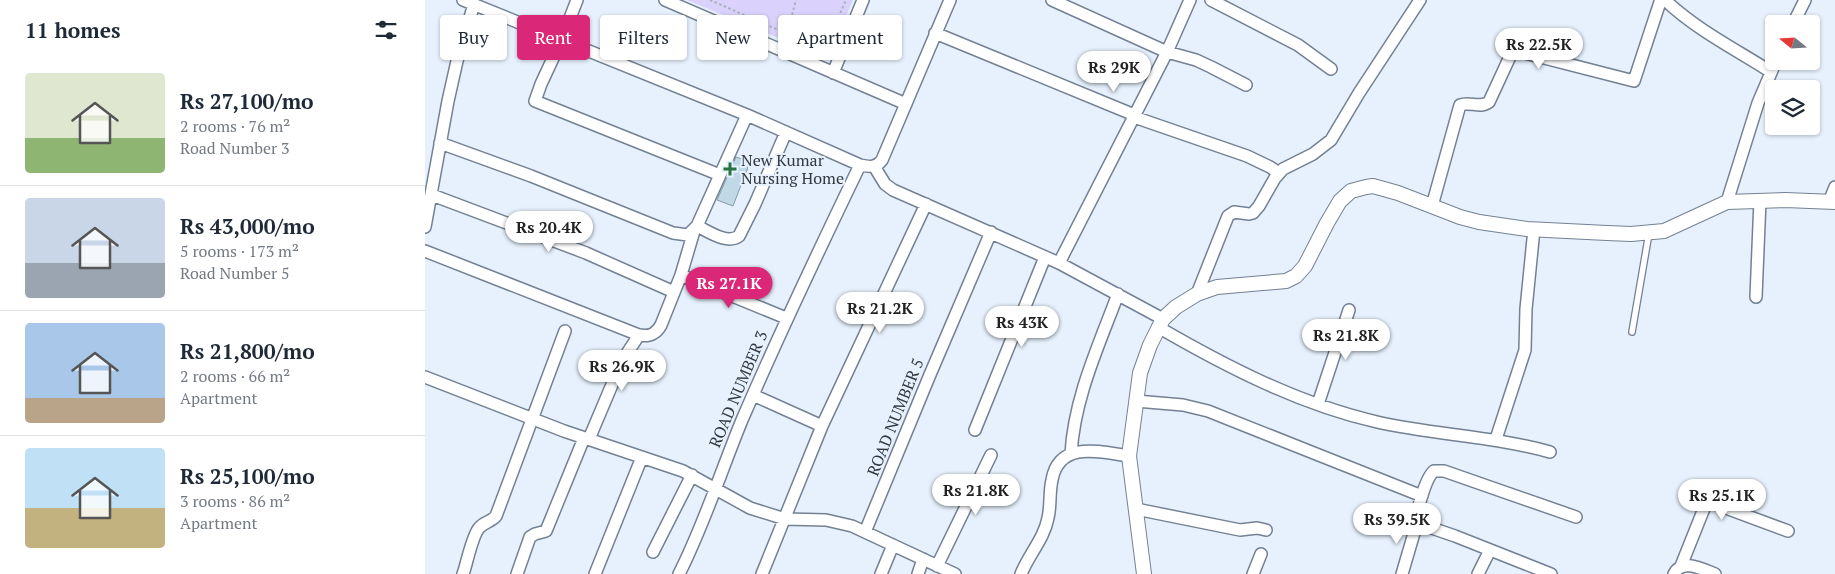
<!DOCTYPE html>
<html lang="en">
<head>
<meta charset="utf-8">
<style>
	:root { --surface:#fff; --page:#f2f2f3; --text:#1f2937; --muted:#747a83; --line:#e0e1e3; --accent:#db2777 }
	body { margin:0; font-family:"PT Serif",serif; background:var(--page); color:var(--text); height:100vh; display:flex; flex-direction:column; font-size:19px; white-space:nowrap }
	* { box-sizing:border-box; margin:0 }
	p { font-size:16px; color:var(--muted) }
	.icon { flex:none; width:28px; height:28px; fill:none; stroke:currentColor; stroke-width:2; stroke-linecap:round; stroke-linejoin:round }
	.map { position:relative; flex:1; overflow:hidden }
	.panel { display:flex; flex-direction:column; background:var(--surface); width:425px }
	.panel>* { flex:none }
	.guide { position:absolute; left:15px; top:15px; width:475px; height:45px; display:flex; gap:10px }
	.needle { width:32px; rotate:288deg }
	.buttons { position:absolute; left:1340px; top:15px; display:grid; gap:10px }
	.buttons a { display:grid; place-items:center; width:55px; height:55px; border-radius:5px; background:var(--surface); box-shadow:0 1px 4px #0004; font-size:25px }
	.price { position:absolute; translate:-50% -42px; padding:0 11px; border-radius:18px; background:#fff; color:#222; font-size:16px; line-height:32px; filter:drop-shadow(0 1px 2px #0008) }
	.price::after { content:''; position:absolute; left:50%; top:30px; width:15px; height:11px; margin-left:-8px; background:inherit; clip-path:polygon(0 0,100% 0,50% 100%) }
	.price.active { background:var(--accent); color:#fff }
	ul { padding:0; list-style:none }
	li { display:flex; align-items:center; gap:15px; height:125px; padding:0 25px }
	li+li { border-top:1px solid var(--line) }
	li span { display:grid; place-items:center; flex:none; width:140px; height:100px; border-radius:5px; color:#555 }
	li>.icon { margin-inline-start:auto }
	span .icon { width:60px; height:60px; fill:#fffc; stroke-width:1 }
	li b { font-size:21px }
	h2 { display:flex; justify-content:space-between; align-items:center; height:60px; padding:0 25px; font-size:21px }
	.pill { padding:0 18px; border-radius:5px; background:var(--surface); box-shadow:0 1px 4px #0004; font-size:18px; line-height:45px }
	.pill.active { background:var(--accent); color:#fff }
	main { display:flex; flex:1; min-height:0 }
	.map>svg:first-child { display:block }
	.green { fill:#dad2fd }
	.building { fill:#c1d9e7; stroke:#849ca9 }
	.lines { fill:none; stroke-linecap:round; stroke-linejoin:round }
	.service-casing { stroke:#728193; stroke-width:8 }
	.minor-casing { stroke:#728193; stroke-width:14 }
	.tertiary-casing { stroke:#728193; stroke-width:16 }
	.path { stroke:#a8b2bc; stroke-width:2; stroke-dasharray:2.5 2.5; stroke-linecap:butt }
	.service { stroke:#fff; stroke-width:5.5 }
	.minor { stroke:#fff; stroke-width:11 }
	.tertiary { stroke:#fff; stroke-width:14 }
	.poi-dot { fill:#297341; stroke:#e6f1fd; stroke-width:2 }
	.labels { text-anchor:middle; stroke-width:4; stroke-linejoin:round; paint-order:stroke }
	.poi-label { font-size:16px; fill:#31383f; stroke:#e6f1fd; text-anchor:start }
	.street-label { font-size:16px; fill:#31383f; stroke:#e6f1fd }
</style>
</head>
<body>
<main>
<section class="panel">
<h2>11 homes<svg class="icon" aria-label="filters" viewBox="0 0 24 24"><path d="M4 7h16M4 17h16"/><circle cx="9" cy="7" r="2"/><circle cx="15" cy="17" r="2"/></svg></h2>
<ul>
<li><span style="background:linear-gradient(#dfe7d0 65%,#8fb573 0)"><svg class="icon" aria-label="home" viewBox="0 0 24 24"><path d="M3 11l9-7 9 7M6 9v11h12V9"/></svg></span><div><b>Rs 27,100/mo</b><p>2 rooms · 76 m²</p><p>Road Number 3</p></div></li>
<li><span style="background:linear-gradient(#c9d6e8 65%,#9aa5b1 0)"><svg class="icon" aria-label="home" viewBox="0 0 24 24"><path d="M3 11l9-7 9 7M6 9v11h12V9"/></svg></span><div><b>Rs 43,000/mo</b><p>5 rooms · 173 m²</p><p>Road Number 5</p></div></li>
<li><span style="background:linear-gradient(#a9c7e8 75%,#b9a48a 0)"><svg class="icon" aria-label="home" viewBox="0 0 24 24"><path d="M3 11l9-7 9 7M6 9v11h12V9"/></svg></span><div><b>Rs 21,800/mo</b><p>2 rooms · 66 m²</p><p>Apartment</p></div></li>
<li><span style="background:linear-gradient(#bfe0f5 60%,#c2b280 0)"><svg class="icon" aria-label="home" viewBox="0 0 24 24"><path d="M3 11l9-7 9 7M6 9v11h12V9"/></svg></span><div><b>Rs 25,100/mo</b><p>3 rooms · 86 m²</p><p>Apartment</p></div></li>
</ul>
</section>
<div class="map">
<svg width="1410" height="574" viewBox="0 0 1410 574">
	<rect width="100%" height="100%" fill="#e6f1fd"/>
	<!-- green -->
	<path class="green" d="M262,0H428L404,59Z"/>
	<!-- building -->
	<path class="building" d="M311,157L325,162L308,206L292,200Z"/>
	<g class="lines">
		<!-- service casing -->
		<g class="service-casing">
			<path id="service" d="M1207,332L1224,233"/>
		</g>
		<!-- minor casing -->
		<g class="minor-casing">
			<path id="minor" d="M38,0L322,115L435,165C445,167 451,168 457,160L525,0
				M152,0L136,41L116,84L110,101L295,175
				M240,0L481,104
				M627,0L742,52L771,60L786,67L821,85
				M786,0L873,45L906,69
				M1241,1C1272,30 1310,49 1346,72
				M1368,24L1380,0
				M510,33L707,114L709,117L822,156L845,167L854,173
				M408,73L438,0
				M15,143L106,176L248,233L263,235L272,226L322,115
				M449,166L460,184L468,190L634,263L738,319
				M7,195L161,253L249,292
				M1302,202L1333,103L1351,61
				M1404,202L1410,187
				M1007,206L1035,105C1045,101 1055,109 1064,102L1088,50L1209,81L1235,2
				M272,226C283,231 302,245 314,236L330,204L361,132
				M0,227L23,101L32,61L49,4
				M0,251L214,335C225,337 231,334 236,325L256,275L269,231
				M634,263L742,52L765,0
				M256,275L361,318
				M772,294L803,216L809,212L824,214L828,213L834,206L850,178L858,169L888,154L906,140L934,93L995,0
				M1331,297L1335,200
				M733,327C802,367 874,404 952,422C1009,435 1068,436 1125,452
				M0,377L139,431L258,471L325,508L360,519L401,520L427,526L530,574
				M328,395L397,426
				M711,401L758,405L783,411L997,496
				M893,404L924,310
				M550,430L620,257
				M164,439L197,361L214,335
				M1071,439L1100,350L1101,309L1109,229
				M646,454C649,398 674,345 693,294
				M711,509L815,530L832,528L841,530
				M440,532L504,377L566,232
				M228,552L267,475
				M512,566L566,455
				M1256,566L1282,501L1363,531
				M38,574C42,563 47,536 54,528C59,522 66,522 71,516L140,331
				M92,574L105,537L110,534L121,531L159,438
				M170,574L217,457
				M254,574C279,525 296,471 317,420C354,334 394,250 435,165
				M337,574L397,426L501,204
				M456,574L468,545
				M493,574L498,559
				M596,574C604,554 619,539 623,518C626,506 624,492 627,480C634,440 676,452 704,456
				M828,574L836,554
				M977,574L992,523
				M1053,574L1065,550
				M1126,574L1030,536L992,523C990,514 1001,477 1009,471H1019L1151,517
				M1249,574C1257,558 1277,569 1290,574"/>
		</g>
		<!-- tertiary casing -->
		<g class="tertiary-casing">
			<path id="tertiary" d="M719,574L704,456L715,373L725,345L738,319L751,307L772,294L792,287L861,281L871,276L880,266L902,223L915,201L926,191L941,187L948,186L973,193L1035,217L1054,222L1102,229L1182,233L1206,234L1239,231L1302,202L1360,200L1410,202"/>
		</g>
		<!-- path -->
		<path class="path" d="M285,0L399,50L421,0
			M362,34L371,0"/>
		<!-- service -->
		<use href="#service" class="service"/>
		<!-- minor -->
		<use href="#minor" class="minor"/>
		<!-- tertiary -->
		<use href="#tertiary" class="tertiary"/>
	</g>
	<!-- markers -->
	<path class="poi-dot" d="M302.5 161.5h5v5h5v5h-5v5h-5v-5h-5v-5h5z"/>
	<g class="labels">
		<!-- poi labels -->
		<g class="poi-label">
			<text x="316" y="166">New Kumar<tspan x="316" dy="18">Nursing Home</tspan></text>
		</g>
		<!-- street labels -->
		<g class="street-label">
			<text transform="translate(313 389) rotate(-67)" y="6">ROAD NUMBER 3</text>
			<text transform="translate(470 417) rotate(-68)" y="6">ROAD NUMBER 5</text>
		</g>
	</g>
</svg>
<div class="buttons">
<a><svg class="needle" viewBox="-14 -14 28 28"><path d="M0-13l5 13h-10z" fill="#e53935"/><path d="M0 13l5-13h-10z" fill="#747a83"/></svg></a>
<a><svg class="icon" aria-label="layers" viewBox="0 0 24 24"><path d="M12 4l9 5-9 5-9-5zM3 14l9 5 9-5"/></svg></a>
</div>
<b class="price" style="left:1114px;top:70px">Rs 22.5K</b>
<b class="price" style="left:689px;top:93px">Rs 29K</b>
<b class="price" style="left:124px;top:253px">Rs 20.4K</b>
<b class="price active" style="left:304px;top:309px">Rs 27.1K</b>
<b class="price" style="left:455px;top:334px">Rs 21.2K</b>
<b class="price" style="left:597px;top:348px">Rs 43K</b>
<b class="price" style="left:921px;top:361px">Rs 21.8K</b>
<b class="price" style="left:197px;top:392px">Rs 26.9K</b>
<b class="price" style="left:551px;top:516px">Rs 21.8K</b>
<b class="price" style="left:1297px;top:521px">Rs 25.1K</b>
<b class="price" style="left:972px;top:545px">Rs 39.5K</b>
<div class="guide">
<a class="pill">Buy</a>
<a class="pill active">Rent</a>
<a class="pill">Filters</a>
<a class="pill">New</a>
<a class="pill">Apartment</a>
</div>
</div>
</main>
</body>
</html>
